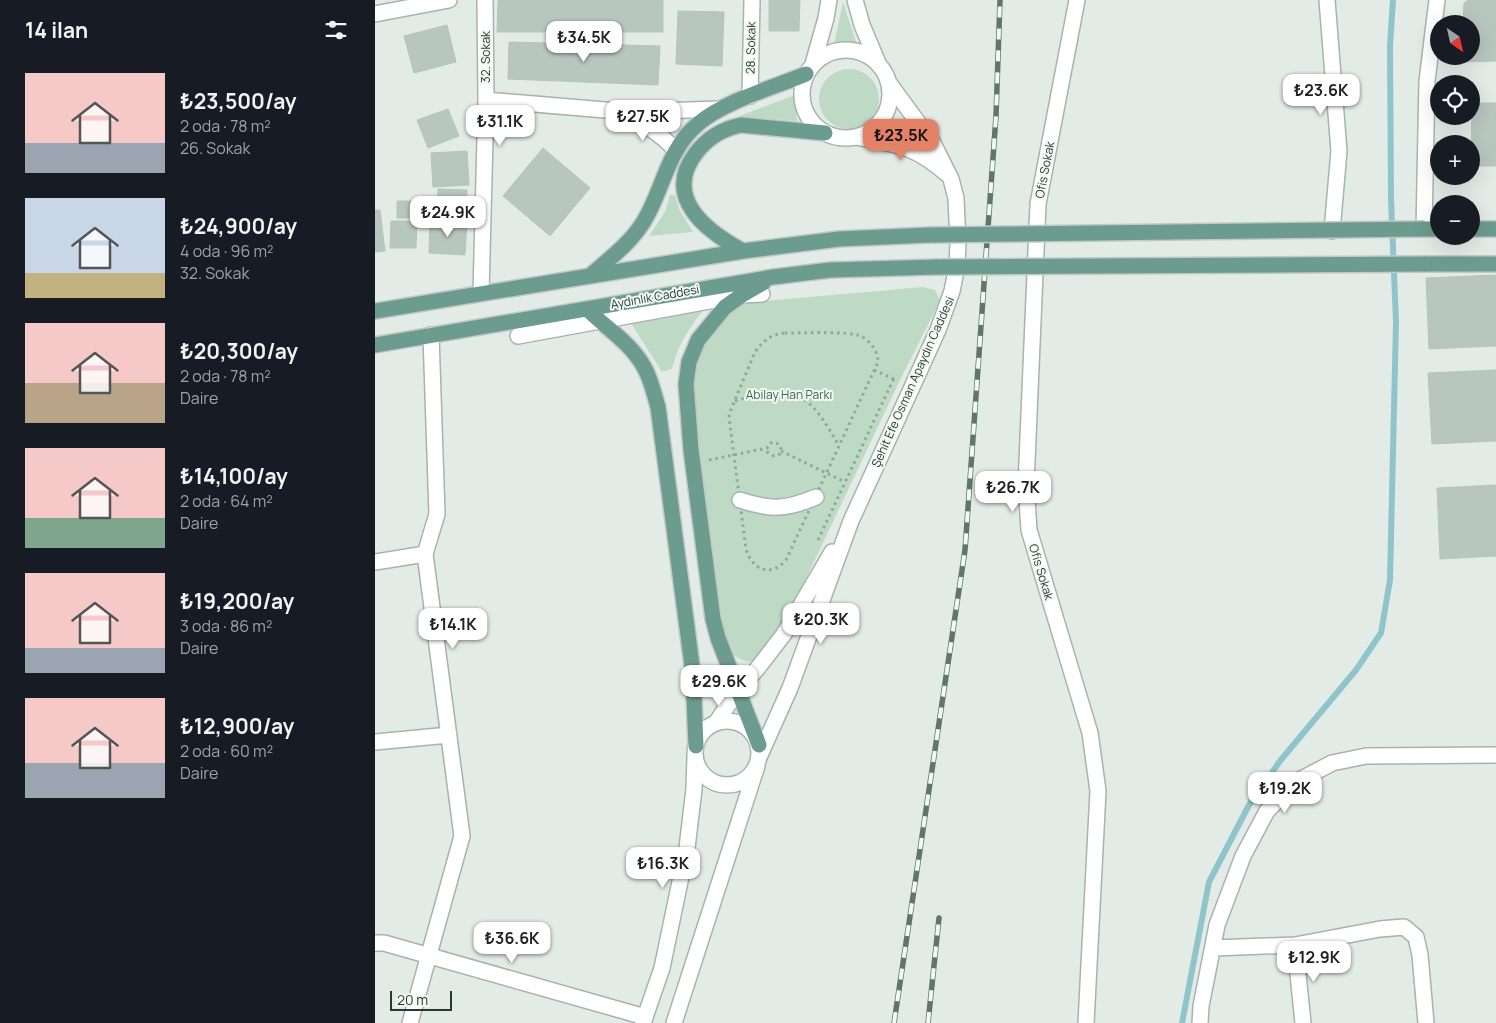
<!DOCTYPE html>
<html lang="tr">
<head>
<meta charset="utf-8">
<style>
	:root { --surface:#171b24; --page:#20242c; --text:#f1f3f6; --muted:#9ea1a6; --accent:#e48268 }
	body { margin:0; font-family:Manrope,sans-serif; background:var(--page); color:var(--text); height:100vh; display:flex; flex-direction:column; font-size:19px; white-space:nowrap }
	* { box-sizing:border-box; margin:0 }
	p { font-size:16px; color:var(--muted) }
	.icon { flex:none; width:28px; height:28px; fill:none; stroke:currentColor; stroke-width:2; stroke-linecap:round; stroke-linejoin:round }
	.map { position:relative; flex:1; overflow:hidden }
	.panel { display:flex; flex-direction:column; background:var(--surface); width:375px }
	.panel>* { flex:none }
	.needle { width:32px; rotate:146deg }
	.controls { position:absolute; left:1055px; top:15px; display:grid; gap:10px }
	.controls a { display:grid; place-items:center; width:50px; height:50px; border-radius:50%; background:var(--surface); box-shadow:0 5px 20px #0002; font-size:25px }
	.scale { position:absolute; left:15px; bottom:12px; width:62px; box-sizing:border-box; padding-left:5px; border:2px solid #243b34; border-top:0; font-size:14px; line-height:18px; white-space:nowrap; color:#243b34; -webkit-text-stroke:4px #f3f8f5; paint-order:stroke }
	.price { position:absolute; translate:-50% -42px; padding:0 11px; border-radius:10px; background:#fff; color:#222; font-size:16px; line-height:32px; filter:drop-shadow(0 1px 2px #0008) }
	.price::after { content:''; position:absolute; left:50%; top:30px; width:15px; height:11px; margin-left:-8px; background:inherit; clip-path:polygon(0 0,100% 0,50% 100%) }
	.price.current { background:var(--accent); color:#111 }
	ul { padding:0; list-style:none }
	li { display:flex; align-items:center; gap:15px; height:125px; padding:0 25px }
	li span { display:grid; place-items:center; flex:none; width:140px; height:100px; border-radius:0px; color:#555 }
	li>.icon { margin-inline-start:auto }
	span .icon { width:60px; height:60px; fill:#fffc; stroke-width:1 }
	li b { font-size:21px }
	h2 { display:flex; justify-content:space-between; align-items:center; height:60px; padding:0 25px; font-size:21px }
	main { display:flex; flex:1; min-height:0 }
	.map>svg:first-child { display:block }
	.green { fill:#bedac4 }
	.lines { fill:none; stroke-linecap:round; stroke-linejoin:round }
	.stream { stroke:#90c4cb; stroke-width:6 }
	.building { fill:#b8c6c0; stroke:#b6c4be }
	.pedestrian-casing { stroke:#a6b3ae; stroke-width:18 }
	.minor-casing { stroke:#a6b3ae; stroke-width:18 }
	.tertiary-casing { stroke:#a6b3ae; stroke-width:18 }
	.secondary-casing { stroke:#a2b6ae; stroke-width:18 }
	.primary-casing { stroke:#c2c8c6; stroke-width:18 }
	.path { stroke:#86ac9f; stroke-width:3; stroke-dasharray:2.5 4; stroke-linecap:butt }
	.pedestrian { stroke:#fff; stroke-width:15 }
	.minor { stroke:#fff; stroke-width:15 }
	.tertiary { stroke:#fff; stroke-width:15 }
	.secondary { stroke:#fff; stroke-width:15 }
	.primary { stroke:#6c9c8e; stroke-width:15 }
	.rail-casing { stroke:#5f766f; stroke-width:5.5 }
	.rail { stroke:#f3f8f5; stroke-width:4; stroke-dasharray:11; stroke-linecap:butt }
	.primary-bridge-casing { stroke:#c2c8c6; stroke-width:18; stroke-linecap:butt }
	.primary-bridge { stroke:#6c9c8e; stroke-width:15 }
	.labels { text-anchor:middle; stroke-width:4; stroke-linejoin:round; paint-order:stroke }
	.street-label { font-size:12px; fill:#243b34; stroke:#f3f8f5 }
	.park-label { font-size:12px; fill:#336e47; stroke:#f3f8f5 }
</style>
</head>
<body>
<main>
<section class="panel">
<h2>14 ilan<svg class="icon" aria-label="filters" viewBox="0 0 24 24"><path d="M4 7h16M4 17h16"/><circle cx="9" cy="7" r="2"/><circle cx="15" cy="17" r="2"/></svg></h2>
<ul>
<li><span style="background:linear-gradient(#f6c9c9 70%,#9aa5b1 0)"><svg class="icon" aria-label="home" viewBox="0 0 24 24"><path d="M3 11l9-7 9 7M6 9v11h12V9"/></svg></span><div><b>₺23,500/ay</b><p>2 oda · 78 m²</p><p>26. Sokak</p></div></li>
<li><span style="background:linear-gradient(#c9d6e8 75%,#c2b280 0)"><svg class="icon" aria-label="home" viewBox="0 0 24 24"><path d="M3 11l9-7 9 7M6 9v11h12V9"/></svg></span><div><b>₺24,900/ay</b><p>4 oda · 96 m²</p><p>32. Sokak</p></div></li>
<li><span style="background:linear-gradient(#f6c9c9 60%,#b9a48a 0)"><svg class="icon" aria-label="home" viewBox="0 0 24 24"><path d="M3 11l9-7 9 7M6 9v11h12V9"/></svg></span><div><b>₺20,300/ay</b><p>2 oda · 78 m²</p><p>Daire</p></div></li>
<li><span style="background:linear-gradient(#f6c9c9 70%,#7fa58c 0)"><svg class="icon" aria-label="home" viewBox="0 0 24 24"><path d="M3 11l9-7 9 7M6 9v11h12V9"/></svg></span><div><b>₺14,100/ay</b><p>2 oda · 64 m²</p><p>Daire</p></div></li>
<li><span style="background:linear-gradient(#f6c9c9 75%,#9aa5b1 0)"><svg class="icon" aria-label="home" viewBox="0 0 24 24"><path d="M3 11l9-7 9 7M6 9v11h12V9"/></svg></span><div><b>₺19,200/ay</b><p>3 oda · 86 m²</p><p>Daire</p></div></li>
<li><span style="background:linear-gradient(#f6c9c9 65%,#9aa5b1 0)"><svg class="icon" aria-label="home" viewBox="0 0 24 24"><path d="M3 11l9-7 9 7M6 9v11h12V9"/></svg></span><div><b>₺12,900/ay</b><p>2 oda · 60 m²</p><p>Daire</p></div></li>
</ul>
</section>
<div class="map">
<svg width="1121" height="1023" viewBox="0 0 1121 1023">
	<rect width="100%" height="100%" fill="#e3ebe7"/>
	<!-- green -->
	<path class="green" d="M468,2L481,42L459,45Z
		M444 99a30 30 0 1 1 60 0a30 30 0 1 1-60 0Z
		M420,95L422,121L364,116Z
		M295,195H300L304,209L318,232L274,236L290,212Z
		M548,287L560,290L565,301L527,376L418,606L383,657L375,662C363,660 358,655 352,645L339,570L316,376L332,337L366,303Z
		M331,307C315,326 303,344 297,369L287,372L254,320Z"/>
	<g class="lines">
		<!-- stream -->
		<path class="stream" d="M807,1023L834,882L874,805L905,761L981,670L1006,633L1015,580L1021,322L1016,199L1015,46L1018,0"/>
	</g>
	<!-- building -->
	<path class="building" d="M123,0H288V32H122Z
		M394,0H425L424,31H394Z
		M1093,0H1121V61L1086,62V56H1096V24H1088L1089,3Z
		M303,11L349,12L347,66L301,64Z
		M72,25L81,62L39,73L29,36Z
		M134,42L285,46L283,85L133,79Z
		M1097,103H1121V166H1096Z
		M73,109L84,136L53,148L42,120Z
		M168,148L215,188L175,236L128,196Z
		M92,151L94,185L58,187L56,153Z
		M63,189L92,190V219H62Z
		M22,201H59V218H22Z
		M0,210H5L10,251L0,252Z
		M16,221H42L41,248H15Z
		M55,221L92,223L90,255L54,253Z
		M1121,275V346L1054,349L1051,278Z
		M1121,370V441L1057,444L1053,373Z
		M1121,485V556L1065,559L1062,488Z"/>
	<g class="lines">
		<!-- pedestrian casing -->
		<g class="pedestrian-casing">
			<path id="pedestrian" d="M143,336L367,295L387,294
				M365,500C395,510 411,510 441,497"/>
		</g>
		<!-- minor casing -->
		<g class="minor-casing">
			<path id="minor" d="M702,0L663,204L651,484L654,530L715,733L723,791L711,1023
				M0,14L74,0
				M375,96L377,0
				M111,100L254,112L344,109
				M254,112L288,138L301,150
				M1049,229L1052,81L1062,0
				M106,293L111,100L110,0
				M0,562L50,554
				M0,742L74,735
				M0,943H9L270,1017
				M920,945L928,1023
				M838,948L920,945L1005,929L1029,927L1041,937L1045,955L1051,1023
				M35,1023L87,836L50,554L62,514L56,335
				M825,1023L826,1006L842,925L868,856L892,811L919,783L957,763L991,756L1121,755"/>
		</g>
		<!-- tertiary casing -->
		<g class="tertiary-casing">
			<path id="tertiary" d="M480,0L487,25L503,63
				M427 94a44 44 0 1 1 88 0a44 44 0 1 1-88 0Z
				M438,64L451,18L454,0
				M481,137C522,145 539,145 572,174
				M341,723L363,690L382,669L409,634L457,552
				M385,755L415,688L476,521L563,330L577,291L582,266L583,242L581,198L576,179L558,143L514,83"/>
		</g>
		<!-- secondary casing -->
		<g class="secondary-casing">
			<path id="secondary" d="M952,0L964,151L957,231
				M320 753a32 32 0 1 1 64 0a32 32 0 1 1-64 0Z
				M268,1023L287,968L312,848L319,789L320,757
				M299,1023L382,766"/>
		</g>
		<!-- primary casing -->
		<g class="primary-casing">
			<path id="primary" d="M1049,229H1064
				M1096,229H1121
				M368,251C331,231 287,197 321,153C333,137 347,129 366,125L450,133
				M1049,264H1121
				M216,275C234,259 256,243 269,221C289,188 292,149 324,123C350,101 400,87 431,74
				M212,309C231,328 256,343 269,367C276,379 279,394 283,407L318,673L321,746
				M0,311L368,251L464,239L554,235
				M0,345L398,277L455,270L562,267
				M384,745L343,638L338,619L316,450L311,384L314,362L323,340L350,307L367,295L388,283"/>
		</g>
		<!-- path -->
		<path class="path" d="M410,333C425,333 475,331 486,336C495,341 503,351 503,362L411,560C396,578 377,570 371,549L354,417L355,412L380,352C388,341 396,334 410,333Z
			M499,370L519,379
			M360,401C421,382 434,393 464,446
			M406,451L470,482
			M334,460L392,448L394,444L398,442L404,444L406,449L405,454L399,456L393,453L392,448
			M443,540L520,376"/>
		<!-- pedestrian -->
		<use href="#pedestrian" class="pedestrian"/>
		<!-- minor -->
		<use href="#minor" class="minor"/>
		<!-- tertiary -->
		<use href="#tertiary" class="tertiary"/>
		<!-- secondary -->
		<use href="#secondary" class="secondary"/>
		<!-- primary -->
		<use href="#primary" class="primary"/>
		<!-- rail casing -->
		<g class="rail-casing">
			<path id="rail" d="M519,1023L590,550L621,116L625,0
				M553,1023L564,918"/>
		</g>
		<!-- rail -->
		<use href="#rail" class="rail"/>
		<!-- primary-bridge casing -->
		<g class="primary-bridge-casing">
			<path id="primary-bridge" d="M554,235L1049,229
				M562,267L1049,264"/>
		</g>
		<!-- primary-bridge -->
		<use href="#primary-bridge" class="primary-bridge"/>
	</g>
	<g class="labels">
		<!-- street labels -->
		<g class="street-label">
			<text transform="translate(376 48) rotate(-89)" y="4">28. Sokak</text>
			<text transform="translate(111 57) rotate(-90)" y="4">32. Sokak</text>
			<text transform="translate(670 170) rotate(-79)" y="4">Ofis Sokak</text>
			<text transform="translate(280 297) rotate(-10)" y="4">Aydınlık Caddesi</text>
			<text transform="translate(538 382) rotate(-66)" y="4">Şehit Efe Osman Apaydın Caddesi</text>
			<text transform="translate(666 572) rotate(73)" y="4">Ofis Sokak</text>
		</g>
		<!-- park labels -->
		<g class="park-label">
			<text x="414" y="399">Abilay Han Parkı</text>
		</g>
	</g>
</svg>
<div class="controls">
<a><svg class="needle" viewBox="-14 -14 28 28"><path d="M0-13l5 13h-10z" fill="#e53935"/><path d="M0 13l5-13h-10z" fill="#9ea1a6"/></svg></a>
<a><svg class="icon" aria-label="locate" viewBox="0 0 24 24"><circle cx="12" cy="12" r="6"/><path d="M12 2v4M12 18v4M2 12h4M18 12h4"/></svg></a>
<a>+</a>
<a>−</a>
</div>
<div class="scale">20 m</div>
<b class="price" style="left:209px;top:63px">₺34.5K</b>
<b class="price" style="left:946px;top:116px">₺23.6K</b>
<b class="price" style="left:268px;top:142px">₺27.5K</b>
<b class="price" style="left:125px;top:147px">₺31.1K</b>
<b class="price current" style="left:526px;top:161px">₺23.5K</b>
<b class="price" style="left:73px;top:238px">₺24.9K</b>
<b class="price" style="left:638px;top:513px">₺26.7K</b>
<b class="price" style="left:446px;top:645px">₺20.3K</b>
<b class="price" style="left:78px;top:650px">₺14.1K</b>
<b class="price" style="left:344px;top:707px">₺29.6K</b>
<b class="price" style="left:910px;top:814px">₺19.2K</b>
<b class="price" style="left:288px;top:889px">₺16.3K</b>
<b class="price" style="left:137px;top:964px">₺36.6K</b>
<b class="price" style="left:939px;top:983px">₺12.9K</b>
</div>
</main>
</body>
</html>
